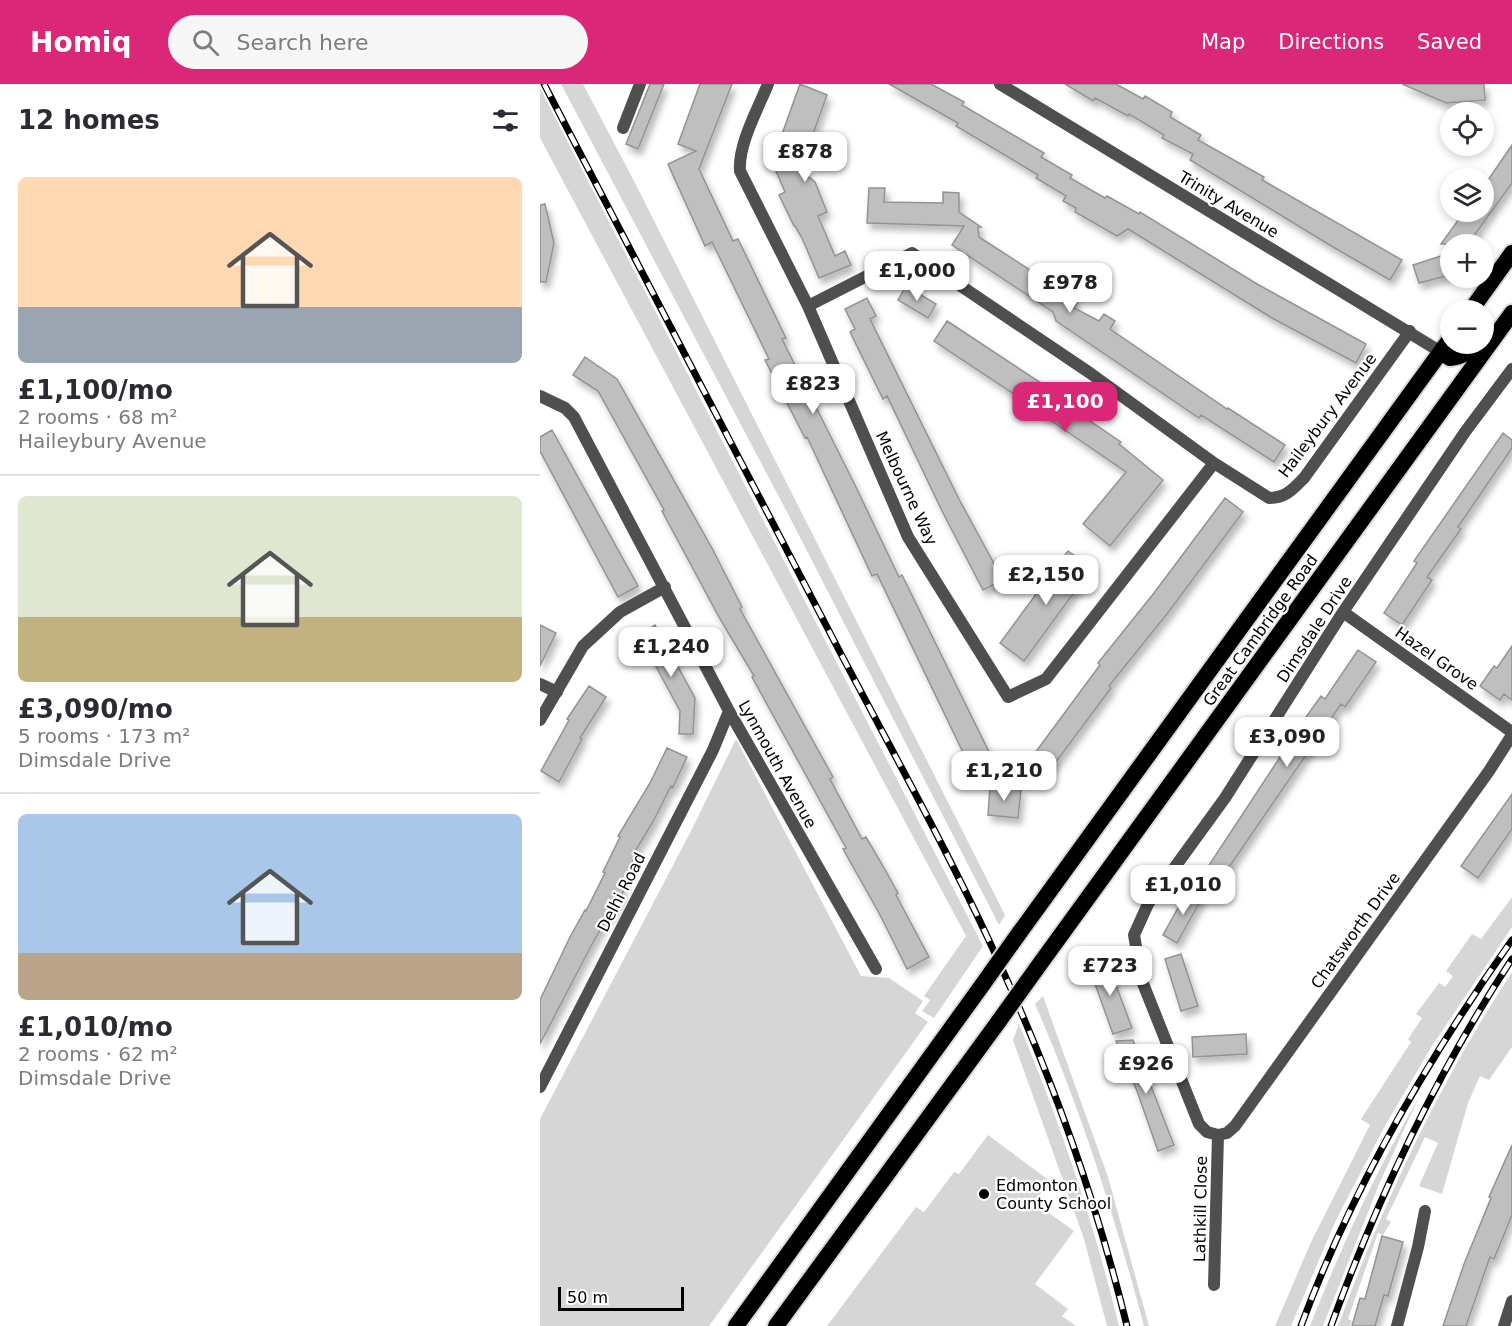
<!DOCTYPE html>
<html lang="en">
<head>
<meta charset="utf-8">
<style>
	:root { --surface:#fff; --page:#f7f7f7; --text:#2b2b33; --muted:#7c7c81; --line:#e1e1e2; --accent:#db2777 }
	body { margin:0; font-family:"DejaVu Sans",sans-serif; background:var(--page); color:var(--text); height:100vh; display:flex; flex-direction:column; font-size:22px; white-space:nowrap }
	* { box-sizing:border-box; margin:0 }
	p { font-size:20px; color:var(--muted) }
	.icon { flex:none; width:33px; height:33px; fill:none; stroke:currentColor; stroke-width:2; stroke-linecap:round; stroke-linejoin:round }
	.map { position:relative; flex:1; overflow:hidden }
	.drawer { display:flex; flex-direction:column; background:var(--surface); width:540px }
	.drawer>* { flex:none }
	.tools { position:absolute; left:900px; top:18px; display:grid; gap:12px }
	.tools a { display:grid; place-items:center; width:54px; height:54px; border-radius:50%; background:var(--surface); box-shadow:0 3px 9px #0003; font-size:30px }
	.scale { position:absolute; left:18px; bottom:15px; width:126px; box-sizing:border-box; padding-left:6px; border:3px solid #000; border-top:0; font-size:16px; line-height:21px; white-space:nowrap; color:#000; -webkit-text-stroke:4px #fff; paint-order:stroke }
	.price { position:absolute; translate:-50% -51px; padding:0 14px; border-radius:12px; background:#fff; color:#222; font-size:20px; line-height:39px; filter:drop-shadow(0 2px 3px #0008) }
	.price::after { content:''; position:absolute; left:50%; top:36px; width:18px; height:14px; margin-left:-9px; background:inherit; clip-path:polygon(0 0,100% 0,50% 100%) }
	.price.selected { background:var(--accent); color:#fff }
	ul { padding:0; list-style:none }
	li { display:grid; align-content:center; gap:12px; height:318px; padding:0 18px }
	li+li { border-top:2px solid var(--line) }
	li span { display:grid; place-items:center; height:186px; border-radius:9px; color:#555 }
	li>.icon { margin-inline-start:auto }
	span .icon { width:108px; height:108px; fill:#fffc; stroke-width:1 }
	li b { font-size:26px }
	h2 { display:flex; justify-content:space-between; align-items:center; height:72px; padding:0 18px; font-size:26px }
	header { display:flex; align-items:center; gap:36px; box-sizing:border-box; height:84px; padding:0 30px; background:var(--accent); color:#fff }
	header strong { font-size:28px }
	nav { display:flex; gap:33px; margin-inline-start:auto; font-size:21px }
	.search { width:420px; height:54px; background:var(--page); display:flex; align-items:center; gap:15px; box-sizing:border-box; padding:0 21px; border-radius:33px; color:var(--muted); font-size:22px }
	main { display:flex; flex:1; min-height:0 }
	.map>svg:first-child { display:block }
	.green { fill:#d6d6d6 }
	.building { fill:#bfbfbf; stroke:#939393; stroke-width:1.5; filter:url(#shadow) }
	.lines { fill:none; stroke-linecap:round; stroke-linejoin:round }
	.trunk-casing { stroke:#dbdbdb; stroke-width:20 }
	.minor { stroke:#4f4f4f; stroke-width:12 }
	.trunk { stroke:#000; stroke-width:16 }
	.rail-casing { stroke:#000; stroke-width:7 }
	.rail { stroke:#fff; stroke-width:4.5; stroke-dasharray:14; stroke-linecap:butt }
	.trunk-bridge-casing { stroke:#dbdbdb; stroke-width:20; stroke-linecap:butt }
	.trunk-bridge { stroke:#000; stroke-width:16 }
	.poi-dot { fill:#000; stroke:#fff; stroke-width:2 }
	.labels { text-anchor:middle; stroke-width:4.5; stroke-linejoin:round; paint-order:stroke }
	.street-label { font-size:16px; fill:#000; stroke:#fff }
	.poi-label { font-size:16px; fill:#000; stroke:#fff; text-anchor:start }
</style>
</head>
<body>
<header>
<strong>Homiq</strong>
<div class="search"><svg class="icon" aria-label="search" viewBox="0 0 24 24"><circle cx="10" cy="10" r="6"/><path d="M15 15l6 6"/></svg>Search here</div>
<nav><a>Map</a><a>Directions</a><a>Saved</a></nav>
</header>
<main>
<section class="drawer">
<h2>12 homes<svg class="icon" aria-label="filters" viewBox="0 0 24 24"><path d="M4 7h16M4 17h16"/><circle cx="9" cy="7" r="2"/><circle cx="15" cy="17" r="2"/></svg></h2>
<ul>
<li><span style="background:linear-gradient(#ffd9b3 70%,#9aa5b1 0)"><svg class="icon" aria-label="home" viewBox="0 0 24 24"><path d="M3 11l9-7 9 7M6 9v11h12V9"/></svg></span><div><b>£1,100/mo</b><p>2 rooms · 68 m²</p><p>Haileybury Avenue</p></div></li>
<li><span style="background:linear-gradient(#dfe7d0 65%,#c2b280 0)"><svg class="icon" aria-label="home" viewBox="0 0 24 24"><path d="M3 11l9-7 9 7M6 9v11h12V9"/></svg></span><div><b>£3,090/mo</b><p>5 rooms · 173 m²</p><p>Dimsdale Drive</p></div></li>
<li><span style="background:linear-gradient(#a9c7e8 75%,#b9a48a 0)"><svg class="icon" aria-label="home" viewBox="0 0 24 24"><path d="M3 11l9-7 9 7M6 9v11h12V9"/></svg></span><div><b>£1,010/mo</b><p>2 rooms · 62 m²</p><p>Dimsdale Drive</p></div></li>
</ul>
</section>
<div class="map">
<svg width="972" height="1242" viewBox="0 0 972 1242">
	<defs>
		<filter id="shadow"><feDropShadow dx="3.5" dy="6" stdDeviation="3" flood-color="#0004"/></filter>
	</defs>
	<rect width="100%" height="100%" fill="#fff"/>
	<!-- green -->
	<path class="green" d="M21,0H43L94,97L465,831L459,841L247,428Z
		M0,4L443,862L394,934L382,927L390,916L384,912L426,852L0,54Z
		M196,655L321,892L349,894L383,917L375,929L388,938L169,1242H0V1035L152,745Z
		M972,813V843L892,962L846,1040L796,1136L751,1242H735L771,1158L830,1041L821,1035L871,958L868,955L882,934L876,930L899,899L905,903L913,892L906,887L932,850L941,855Z
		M972,888V963L949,996L940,992L928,1019L902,1110L879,1102L898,1059L885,1053L846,1135L851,1138L843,1151L838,1149L808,1235L812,1237L810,1242H798C844,1117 899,999 972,888Z
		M503,912L568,1093L609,1242H604C575,1133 540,1023 495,920Z
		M479,940C520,1038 554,1139 579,1242H567L544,1155L473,956Z
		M879,1013L840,1098L783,1242H770C801,1163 836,1087 879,1013Z
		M448,1051L510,1097L494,1118L534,1147L495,1200L528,1225L522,1232L536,1242H287L376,1123L384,1128L414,1088L419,1090Z"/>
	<!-- building -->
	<path class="building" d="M110,0H124L98,65L86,60Z
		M160,0H192L159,85L193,157L198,155L246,254L242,255L314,399L359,493L362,491L453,676L432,687L337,490L332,492L267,353L265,354L225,276L229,275L172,158L165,162L128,80L156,67L138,60Z
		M260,0L287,11L272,53L266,51L254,81L275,98L287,128L278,132L295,172L305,167L311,181L279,194L262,154L255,142H254L239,111L245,108L232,78Z
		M349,0H391L424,18L422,21L504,69L501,73L532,91L530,94L565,114L567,112L599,130L600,128L717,200L826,260L816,279L732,234L588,145L577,152L535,128L536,124L523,117L526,112L496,94L498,91L416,42L418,39Z
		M525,0H576L603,15L605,12L632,28L630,33L661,51L658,56L724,93L722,96L862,176L850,196L793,163L650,76L653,70L622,54L624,51L589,30L588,32L555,14L553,17Z
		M862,0H944L945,16L906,19Z
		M972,61V99L928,160H901L924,128H944V102Z
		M329,104H345L344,118L403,119V108L419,109V128L441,143H438L439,153L535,215L533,217L537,219L534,224L559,237L564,230L575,237L570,245L687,325L688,324L745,361L734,378L661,331L659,334L516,237L513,228L412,161L424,142L327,139Z
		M5,120L14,159L6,198H0V121Z
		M910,169V191L879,199L873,181Z
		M366,202L396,220L388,234L358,216Z
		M327,214L336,232L330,235L420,417L463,496L443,506L402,427L347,312L343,315L310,248L315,245L305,225Z
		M407,237L501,299L499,302L581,358L579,360L623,396L570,462L543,440L586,388L494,325L495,324L394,257Z
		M45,273L77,295L173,466L202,523L200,525L293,693L290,695L322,755L326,753L343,782L358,809L356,811L389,873L367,885L339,829L303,765L306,764L212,593L214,592L180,535L122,427L124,426L58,307L33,291Z
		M12,346L98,502L78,513L0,367V353Z
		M963,349L972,356V364L918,443L921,445L887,493L892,496L862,541L844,529L877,479L874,477Z
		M685,414L703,428L627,530L569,602L571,604L504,694L486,681L560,581L558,579L614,509Z
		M528,467L552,484L484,577L460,559Z
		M0,541L16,549L0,582Z
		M115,541L155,614L153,650H139L140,627L99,551Z
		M972,562V616L964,610L960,616L940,602L954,582L957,584Z
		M818,566L836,578L805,623L801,620L670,811L656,801L750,658L749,657L781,612L785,615Z
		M49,602L66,613L40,654L42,655L19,698L1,687L29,636L27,635Z
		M127,664L147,673L133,703L131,702L113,738L94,769L96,770L81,804L84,806L70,832H68L50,864L0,960V916L30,853L45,826L46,827L65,789L63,788L80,753L78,752L110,699Z
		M450,703L481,706L478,734L448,731Z
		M972,710V745L938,794L921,782Z
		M649,804L663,812L637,859L623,851Z
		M641,870L658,922L641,927L625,875Z
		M565,872L592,944L573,950L550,886Z
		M706,950L707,970L653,973L652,953Z
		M593,956L634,1061L618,1067L597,1007L576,957Z
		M972,1061V1131L954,1175L950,1173L926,1242H903L924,1180L951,1114L949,1113Z
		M842,1152L863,1158L848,1212L844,1211L835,1242H812L820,1214L825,1215Z"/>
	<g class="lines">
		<!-- trunk casing -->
		<g class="trunk-casing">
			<path id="trunk" d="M931,226L972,169
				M901,268L910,274C922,273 928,268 936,260
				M480,848L910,255
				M497,884L972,229
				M196,1242L443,900
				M236,1242L459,937"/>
		</g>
		<!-- minor -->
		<path class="minor" d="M228,0C218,25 198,60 200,87L268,222L368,453L468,613L506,595L674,379
			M460,0L901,268
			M83,44L100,0
			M268,222L372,169L550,289L674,379L729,414C746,414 753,405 764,394L870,247
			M972,285L925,348L803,528L685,714L608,820L594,851L602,897L659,1040L667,1048L678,1051L687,1049L695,1042L949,687L972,651
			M0,312L25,324L34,333L189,627L336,885
			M803,528L972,648
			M0,600L17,608
			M0,636L43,562L80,528L125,503
			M0,1003L173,666L189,627
			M674,1201L678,1051
			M857,1242L878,1163L885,1127
			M964,1242L972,1217"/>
		<!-- trunk -->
		<use href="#trunk" class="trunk"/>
		<!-- rail casing -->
		<g class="rail-casing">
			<path id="rail" d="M4,0C103,190 202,380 301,570C358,678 418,785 467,896C517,1007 558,1124 587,1242
				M761,1242C812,1104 887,976 972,856
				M791,1242C838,1113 896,990 972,875"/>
		</g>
		<!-- rail -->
		<use href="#rail" class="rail"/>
		<!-- trunk-bridge casing -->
		<g class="trunk-bridge-casing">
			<path id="trunk-bridge" d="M443,900L480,848
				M459,937L497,884"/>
		</g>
		<!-- trunk-bridge -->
		<use href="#trunk-bridge" class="trunk-bridge"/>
	</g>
	<!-- markers -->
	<circle class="poi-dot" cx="444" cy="1110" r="6"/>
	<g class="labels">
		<!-- street labels -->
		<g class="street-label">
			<text transform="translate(689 120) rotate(31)" y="6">Trinity Avenue</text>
			<text transform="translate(787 331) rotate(-53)" y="6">Haileybury Avenue</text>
			<text transform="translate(367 404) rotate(65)" y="6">Melbourne Way</text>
			<text transform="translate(774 545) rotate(-57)" y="6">Dimsdale Drive</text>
			<text transform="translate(720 546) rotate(-54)" y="6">Great Cambridge Road</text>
			<text transform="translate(897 574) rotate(35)" y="6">Hazel Grove</text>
			<text transform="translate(238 680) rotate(61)" y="6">Lynmouth Avenue</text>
			<text transform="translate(81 808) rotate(-63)" y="6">Delhi Road</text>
			<text transform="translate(815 846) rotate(-54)" y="6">Chatsworth Drive</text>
			<text transform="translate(660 1125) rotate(-89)" y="6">Lathkill Close</text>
		</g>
		<!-- poi labels -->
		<g class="poi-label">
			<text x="456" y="1107">Edmonton<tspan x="456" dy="18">County School</tspan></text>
		</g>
	</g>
</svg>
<div class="tools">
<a><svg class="icon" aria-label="locate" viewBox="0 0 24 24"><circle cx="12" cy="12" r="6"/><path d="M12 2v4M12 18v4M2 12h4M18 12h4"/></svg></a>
<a><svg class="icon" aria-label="layers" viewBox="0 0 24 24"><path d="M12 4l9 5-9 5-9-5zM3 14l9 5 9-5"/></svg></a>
<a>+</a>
<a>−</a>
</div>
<div class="scale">50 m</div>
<b class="price" style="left:265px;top:99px">£878</b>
<b class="price" style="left:377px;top:218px">£1,000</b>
<b class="price" style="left:530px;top:230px">£978</b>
<b class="price" style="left:273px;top:331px">£823</b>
<b class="price selected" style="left:525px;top:349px">£1,100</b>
<b class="price" style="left:506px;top:522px">£2,150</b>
<b class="price" style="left:131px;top:594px">£1,240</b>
<b class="price" style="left:747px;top:684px">£3,090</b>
<b class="price" style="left:464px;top:718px">£1,210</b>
<b class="price" style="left:643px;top:832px">£1,010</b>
<b class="price" style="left:570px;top:913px">£723</b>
<b class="price" style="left:606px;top:1011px">£926</b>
</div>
</main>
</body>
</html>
